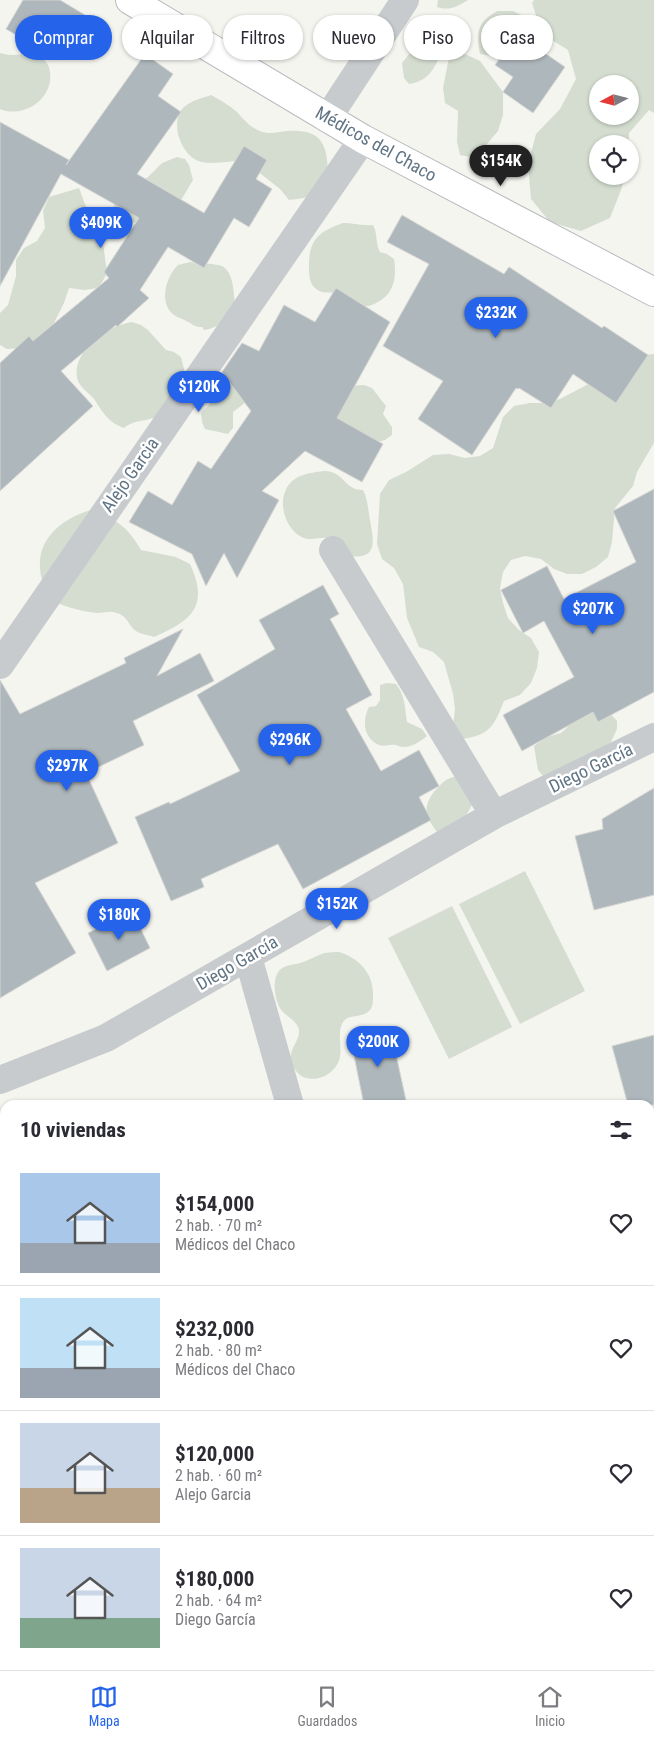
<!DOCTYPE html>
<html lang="es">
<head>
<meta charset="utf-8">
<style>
	:root { --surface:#fff; --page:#f7f7f7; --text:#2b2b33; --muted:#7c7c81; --line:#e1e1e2; --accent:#2563eb }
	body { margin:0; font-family:"Roboto Condensed",sans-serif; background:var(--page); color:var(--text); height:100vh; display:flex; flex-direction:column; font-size:19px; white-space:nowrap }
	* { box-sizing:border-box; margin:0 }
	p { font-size:16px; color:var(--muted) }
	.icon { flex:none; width:28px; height:28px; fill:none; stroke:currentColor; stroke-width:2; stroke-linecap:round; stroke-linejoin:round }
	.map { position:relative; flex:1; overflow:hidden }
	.details { position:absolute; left:0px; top:1100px; width:655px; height:570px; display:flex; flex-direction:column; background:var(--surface); border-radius:15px 15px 0 0; box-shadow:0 1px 4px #0004 }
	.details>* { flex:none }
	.guide { position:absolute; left:15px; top:15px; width:625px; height:45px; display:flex; gap:10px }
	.needle { width:32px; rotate:263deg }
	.buttons { position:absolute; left:589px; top:75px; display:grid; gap:10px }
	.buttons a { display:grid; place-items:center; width:50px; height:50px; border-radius:50%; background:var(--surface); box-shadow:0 1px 4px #0004; font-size:25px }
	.price { position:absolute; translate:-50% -42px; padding:0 11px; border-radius:18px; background:var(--accent); color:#fff; font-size:16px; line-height:32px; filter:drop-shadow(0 1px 2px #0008) }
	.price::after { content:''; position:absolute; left:50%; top:30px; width:15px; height:11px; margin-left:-8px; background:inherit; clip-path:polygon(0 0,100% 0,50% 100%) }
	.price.current { background:#222; color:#fff }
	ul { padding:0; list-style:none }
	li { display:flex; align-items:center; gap:15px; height:125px; padding:0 20px }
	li+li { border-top:1px solid var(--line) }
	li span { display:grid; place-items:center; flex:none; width:140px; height:100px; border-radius:0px; color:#555 }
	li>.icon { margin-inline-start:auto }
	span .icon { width:60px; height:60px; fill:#fffc; stroke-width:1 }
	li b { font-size:21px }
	h2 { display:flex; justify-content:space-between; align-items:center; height:60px; padding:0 20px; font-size:21px }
	.pill { padding:0 18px; border-radius:22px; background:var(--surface); box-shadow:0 1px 4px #0004; font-size:18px; line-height:45px }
	.pill.current { background:var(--accent); color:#fff }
	.tab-bar { display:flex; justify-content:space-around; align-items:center; height:70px; border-top:1px solid var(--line); background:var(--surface); font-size:14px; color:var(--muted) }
	.tab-bar a { display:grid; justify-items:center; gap:2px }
	.tab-bar .current { color:var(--accent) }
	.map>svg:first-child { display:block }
	.green { fill:#d5ddd0; fill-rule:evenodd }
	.building { fill:#aeb7bb; stroke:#d6d6d3 }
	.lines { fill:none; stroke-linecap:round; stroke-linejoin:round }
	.major-casing { stroke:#b8bcbf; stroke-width:30 }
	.minor { stroke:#c8cbce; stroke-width:28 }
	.major { stroke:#fff; stroke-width:28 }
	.labels { text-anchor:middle; stroke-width:5; stroke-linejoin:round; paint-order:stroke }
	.street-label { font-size:18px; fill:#607484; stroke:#fff }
</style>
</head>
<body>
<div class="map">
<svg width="654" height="1670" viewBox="0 0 654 1670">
	<rect width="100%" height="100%" fill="#f5f5f0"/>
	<!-- green -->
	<path class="green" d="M438,0H468C457,7 449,11 437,7Z
		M534,0H654V113L649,110L629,133V144H598V176H625L621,190L610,218L581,231L550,222L531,199L528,164L536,134L560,109L576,79L568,50L542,34L532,3ZM598,84H630V116H598Z
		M497,11H513L528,18V34C517,48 498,59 480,54C476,33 477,22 497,11Z
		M426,25L443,26L457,31L461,39L457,45L442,49C437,66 428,82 409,84L404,78L402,63L417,44L420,30Z
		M0,53L9,55L37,54C41,57 46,61 48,65C49,66 50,72 50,72C54,98 24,119 0,109Z
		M465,54L480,61L503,92V115L498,131L475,158L460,155L457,142L458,111L445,103L443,88L449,57Z
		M211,95C220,100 229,105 237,112C244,120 250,127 260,131C269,135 278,132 287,131C325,128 328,148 328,179C315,196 310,198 289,200L280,189L243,160C230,161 206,166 196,160C180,151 170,123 183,108C190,101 202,98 211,95Z
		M177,157L185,159L189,165L193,180L180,202L141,223L126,222L119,218L115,212L113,195L148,177L162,163Z
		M79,188L90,218L91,233L88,237L103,243L107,273L99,288L84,290L69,288L64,303L50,331L25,348L7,349L0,345V313L8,305L16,276V260L24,248L37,241L45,228L43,211L49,197Z
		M343,223C354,223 361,226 373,225C378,234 375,243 380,252L387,254L394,259C397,276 394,294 378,302C374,304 369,307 364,306C356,304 348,297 340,294C332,291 322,295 315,288C310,284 309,276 309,270C308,241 317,232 343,223Z
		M190,262C196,263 219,264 222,266C234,272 234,295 235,307C228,319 219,328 204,330L202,327C195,327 194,325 188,322C184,319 178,318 174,315C158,303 166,276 178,265Z
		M132,322L141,325L148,330L166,350L174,352L181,357L185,373C178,385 166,414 153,418C142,422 133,420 124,428C119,426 114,424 110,420C103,414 99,406 94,399C88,392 79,387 77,378C72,350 109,325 132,322Z
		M654,354V443L637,472L633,486L615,508L612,542L608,557L596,567L582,574H567L554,569L541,559L525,556L511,560L503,572L500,588L503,603L508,618L519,630L531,638L539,652L537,668L531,683L520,695L504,701C494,726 490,735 462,739L453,726L455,709L453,694L444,662L433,652L419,647L407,618L403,584L394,568L382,559L377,544L380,494L389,480L406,472L433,455L449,454L465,458L480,456L493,448L503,417L514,406L530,403H545L560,399L643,355Z
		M229,375L246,402L233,412V428L228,434L205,429L202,422L201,414C204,409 209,406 212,401C218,388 209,381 229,375Z
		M364,385L372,388L386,406L383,414L392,427V435L385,440L378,442L337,423L336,395L348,386Z
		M324,471C345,471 343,490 363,490C368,499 368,510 370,520C374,542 378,560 348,556C343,551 337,542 331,539C323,536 315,540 308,539C289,536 278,508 285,492C291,475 308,473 324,471Z
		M91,510C116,519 128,527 141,550L176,557L190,564C209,606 193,620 154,637C149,635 140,634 136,631C127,625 129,615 113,612C108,611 102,613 97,613C86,612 62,607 53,600C46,593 43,585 41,576C34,541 60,519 91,510Z
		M387,683L396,684C405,695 405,708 407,722L422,729L427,736C421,741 411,748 402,747C400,747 397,745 395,745C390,744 384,747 379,745C363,738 362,720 369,707L376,706L380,700V685Z
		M606,709L617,721V729L610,744L543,776L538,770L534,746L547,737L561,733L567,728L571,714Z
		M460,776L472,805L464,819L437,832C426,818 422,807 434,792C444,781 445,778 460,776Z
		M525,871L585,991L520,1024L459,904Z
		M452,906L512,1027L449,1059L388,938Z
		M339,952C359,958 374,974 373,996C373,1000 373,1007 370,1010C363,1019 349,1013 343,1022C337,1031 342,1046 340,1056C338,1071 321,1082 306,1078C297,1076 290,1064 291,1055C292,1046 300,1039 299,1030C297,1019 282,1016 278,1004C274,995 272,976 281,969C287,964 296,965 303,962C320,956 318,952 339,952Z"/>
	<!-- building -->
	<path class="building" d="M23,0H60L85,15L59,60L6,29Z
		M517,34L565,67L533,113L503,92L513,77L495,65Z
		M145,54L173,74L158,96L181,112L137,174L204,213L244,146L267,160L256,179L272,189L249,227L234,218L204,268L168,247L140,290L149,298L117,327L116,325L61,371L93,406L0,491V363L29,336L33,341L109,278L104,272L139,218L61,174L0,286V122L69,160L66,165Z
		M402,215L504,274L509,267L602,328L604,326L648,355L616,403L573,374L551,408L519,388L518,389L516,388L472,455L418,419L443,381L383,346L429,264L387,242Z
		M336,288L390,322L337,418L383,444L362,482L305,451L262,491L279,500L237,578L224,553L206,586L192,554L129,522L148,491L172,505L198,461L211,469L251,411L222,372L242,343L259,351L284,305L315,322Z
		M654,489V692L598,722L593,712L522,751L503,715L574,677L544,621L523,633L501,590L547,566L564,599L636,562L613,511Z
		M323,585L339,614L330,619L372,695L346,709L381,771L419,750L439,786L419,797L431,820L303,889L278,844L201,879L204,887L171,901L135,817L169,802L170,804L240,771L197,695L275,649L259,620Z
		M183,629L157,676L200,653L214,681L133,721L144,745L86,773L118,843L35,883L76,953L0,998V680L20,714L126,663L124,658Z
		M654,788V895L594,910L575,836L603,829L602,819Z
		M132,911L150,948L107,971L88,933Z
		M390,1027L407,1105H364L350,1036Z
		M654,1035V1105H628L612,1046Z"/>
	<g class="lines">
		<!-- major casing -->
		<g class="major-casing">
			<path id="major" d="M130,0L363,139L654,292
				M650,1245L654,1243
				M650,1318L654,1316
				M0,1585L5,1583
				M0,1666L5,1664"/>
		</g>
		<!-- minor -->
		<path class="minor" d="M327,119L405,0
			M333,550L494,815
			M0,665L363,139
			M248,957L290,1105
			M0,1080L106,1038L494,815L654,737
			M650,1407L654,1415
			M302,1665L305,1670"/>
		<!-- major -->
		<use href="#major" class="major"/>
	</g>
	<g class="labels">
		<!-- street labels -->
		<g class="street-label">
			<text transform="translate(376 144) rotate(29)" y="6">Médicos del Chaco</text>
			<text transform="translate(130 475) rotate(-55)" y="6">Alejo Garcia</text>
			<text transform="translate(591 768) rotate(-26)" y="6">Diego García</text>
			<text transform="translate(237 963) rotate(-30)" y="6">Diego García</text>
		</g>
	</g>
</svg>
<div class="buttons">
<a><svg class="needle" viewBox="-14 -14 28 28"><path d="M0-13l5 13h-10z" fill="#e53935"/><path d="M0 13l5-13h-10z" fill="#7c7c81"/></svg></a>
<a><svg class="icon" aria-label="locate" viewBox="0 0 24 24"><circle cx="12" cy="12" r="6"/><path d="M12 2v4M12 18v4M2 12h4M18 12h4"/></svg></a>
</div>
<b class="price current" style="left:501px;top:187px">$154K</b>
<b class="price" style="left:101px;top:249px">$409K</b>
<b class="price" style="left:496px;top:339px">$232K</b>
<b class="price" style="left:199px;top:413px">$120K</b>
<b class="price" style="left:593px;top:635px">$207K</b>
<b class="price" style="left:290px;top:766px">$296K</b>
<b class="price" style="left:67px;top:792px">$297K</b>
<b class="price" style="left:337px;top:930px">$152K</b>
<b class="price" style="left:119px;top:941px">$180K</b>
<b class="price" style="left:378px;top:1068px">$200K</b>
<div class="guide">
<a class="pill current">Comprar</a>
<a class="pill">Alquilar</a>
<a class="pill">Filtros</a>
<a class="pill">Nuevo</a>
<a class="pill">Piso</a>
<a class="pill">Casa</a>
</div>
<section class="details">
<h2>10 viviendas<svg class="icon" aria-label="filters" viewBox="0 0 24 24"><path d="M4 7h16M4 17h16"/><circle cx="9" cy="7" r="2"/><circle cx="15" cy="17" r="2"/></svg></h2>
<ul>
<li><span style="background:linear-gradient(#a9c7e8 70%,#9aa5b1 0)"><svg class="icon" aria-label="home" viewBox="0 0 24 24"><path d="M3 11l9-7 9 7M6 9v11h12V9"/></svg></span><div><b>$154,000</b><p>2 hab. · 70 m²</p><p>Médicos del Chaco</p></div><svg class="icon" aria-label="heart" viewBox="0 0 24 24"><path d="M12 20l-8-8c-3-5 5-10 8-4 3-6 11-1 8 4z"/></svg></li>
<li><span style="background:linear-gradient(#bfe0f5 70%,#9aa5b1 0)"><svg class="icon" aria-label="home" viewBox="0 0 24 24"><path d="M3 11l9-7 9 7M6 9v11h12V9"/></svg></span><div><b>$232,000</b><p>2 hab. · 80 m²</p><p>Médicos del Chaco</p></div><svg class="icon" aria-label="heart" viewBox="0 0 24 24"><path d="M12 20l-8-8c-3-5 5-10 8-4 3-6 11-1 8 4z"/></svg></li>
<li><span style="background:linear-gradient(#c9d6e8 65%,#b9a48a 0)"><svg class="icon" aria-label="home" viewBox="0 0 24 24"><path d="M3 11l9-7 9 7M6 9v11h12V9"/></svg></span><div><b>$120,000</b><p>2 hab. · 60 m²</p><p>Alejo Garcia</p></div><svg class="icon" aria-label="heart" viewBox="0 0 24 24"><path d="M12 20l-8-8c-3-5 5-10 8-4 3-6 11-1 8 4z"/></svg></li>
<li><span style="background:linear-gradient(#c9d6e8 70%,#7fa58c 0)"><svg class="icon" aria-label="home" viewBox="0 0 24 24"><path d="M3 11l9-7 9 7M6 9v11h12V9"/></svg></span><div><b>$180,000</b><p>2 hab. · 64 m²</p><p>Diego García</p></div><svg class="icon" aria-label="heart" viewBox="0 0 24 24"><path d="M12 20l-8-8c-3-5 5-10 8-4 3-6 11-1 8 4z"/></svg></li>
</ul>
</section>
</div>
<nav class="tab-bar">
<a class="current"><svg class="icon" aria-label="map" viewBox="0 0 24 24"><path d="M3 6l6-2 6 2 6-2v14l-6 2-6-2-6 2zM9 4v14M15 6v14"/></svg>Mapa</a>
<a><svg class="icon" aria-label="saved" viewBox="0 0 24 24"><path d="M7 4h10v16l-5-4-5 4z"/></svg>Guardados</a>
<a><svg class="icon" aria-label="home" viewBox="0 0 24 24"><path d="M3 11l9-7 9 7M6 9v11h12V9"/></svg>Inicio</a>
</nav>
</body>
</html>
